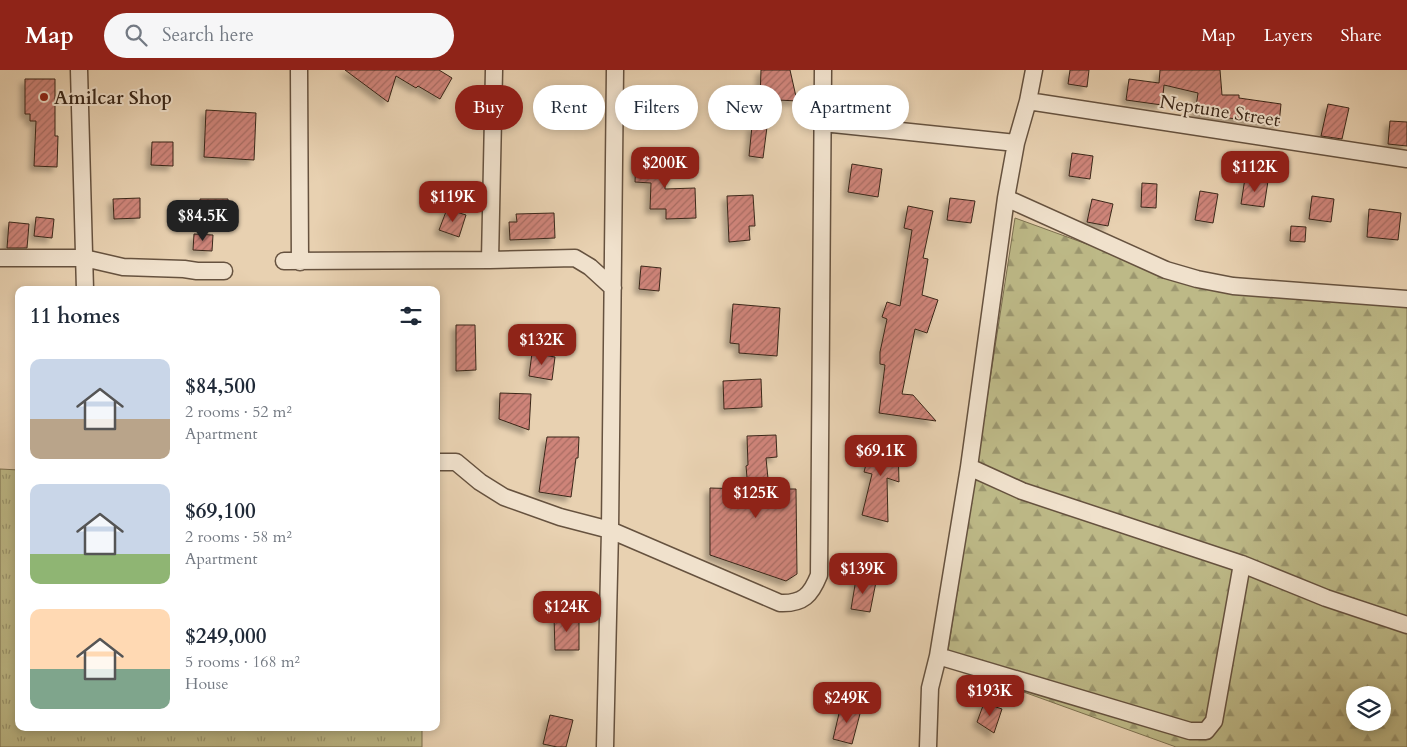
<!DOCTYPE html>
<html lang="en">
<head>
<meta charset="utf-8">
<style>
	:root { --surface:#fff; --page:#f6f6f7; --text:#1f2937; --muted:#747a83; --accent:#8f2418 }
	body { margin:0; font-family:Cardo,serif; background:var(--page); color:var(--text); height:100vh; display:flex; flex-direction:column; font-size:19px; white-space:nowrap }
	* { box-sizing:border-box; margin:0 }
	p { font-size:16px; color:var(--muted) }
	.icon { flex:none; width:28px; height:28px; fill:none; stroke:currentColor; stroke-width:2; stroke-linecap:round; stroke-linejoin:round }
	.map { position:relative; flex:1; overflow:hidden }
	.details { position:absolute; left:15px; top:216px; width:425px; height:445px; display:flex; flex-direction:column; background:var(--surface); border-radius:10px; box-shadow:0 2px 8px #0003 }
	.details>* { flex:none }
	.hud { position:absolute; left:455px; top:15px; width:475px; height:45px; display:flex; gap:10px }
	.controls { position:absolute; left:1346px; top:616px; display:grid; gap:10px }
	.controls a { display:grid; place-items:center; width:45px; height:45px; border-radius:50%; background:var(--surface); box-shadow:0 2px 8px #0003; font-size:25px }
	.price { position:absolute; translate:-50% -42px; padding:0 11px; border-radius:10px; background:var(--accent); color:#fff; font-size:16px; line-height:32px; filter:drop-shadow(0 1px 2px #0008) }
	.price::after { content:''; position:absolute; left:50%; top:30px; width:15px; height:11px; margin-left:-8px; background:inherit; clip-path:polygon(0 0,100% 0,50% 100%) }
	.price.selected { background:#222; color:#fff }
	ul { padding:0; list-style:none }
	li { display:flex; align-items:center; gap:15px; height:125px; padding:0 15px }
	li span { display:grid; place-items:center; flex:none; width:140px; height:100px; border-radius:10px; color:#555 }
	li>.icon { margin-inline-start:auto }
	span .icon { width:60px; height:60px; fill:#fffc; stroke-width:1 }
	li b { font-size:21px }
	h2 { display:flex; justify-content:space-between; align-items:center; height:60px; padding:0 15px; font-size:21px }
	.tag { padding:0 18px; border-radius:22px; background:var(--surface); box-shadow:0 2px 8px #0003; font-size:18px; line-height:45px }
	.tag.selected { background:var(--accent); color:#fff }
	header { display:flex; align-items:center; gap:30px; box-sizing:border-box; height:70px; padding:0 25px; background:var(--accent); color:#fff }
	header strong { font-size:24px }
	nav { display:flex; gap:28px; margin-inline-start:auto; font-size:18px }
	.search { width:350px; height:45px; background:var(--page); display:flex; align-items:center; gap:12px; box-sizing:border-box; padding:0 18px; border-radius:28px; color:var(--muted); font-size:19px }
	.map>svg:first-child { display:block }
	.grass { fill:url(#grass-tufts); stroke:#7c7050 }
	.forest { fill:url(#forest-firs); stroke:#7c7050; fill-rule:evenodd }
	.building { fill:url(#building-hatch); stroke:#3a2719; filter:url(#shadow) }
	.lines { fill:none; stroke-linecap:round; stroke-linejoin:round }
	.street-casing { stroke:#66523f; stroke-width:19 }
	.street { stroke:#f0e1cc; stroke-width:16 }
	.poi-dot { fill:#8f2418; stroke:#f0e1cc; stroke-width:2 }
	.labels { text-anchor:middle; stroke-width:4; stroke-linejoin:round; paint-order:stroke }
	.poi-label { font-size:19px; font-weight:bold; fill:#3a2719; stroke:#f0e1cc; text-anchor:start }
	.street-label { font-size:19px; fill:#3a2719; stroke:#f0e1cc }
</style>
</head>
<body>
<header>
<strong>Map</strong>
<div class="search"><svg class="icon" aria-label="search" viewBox="0 0 24 24"><circle cx="10" cy="10" r="6"/><path d="M15 15l6 6"/></svg>Search here</div>
<nav><a>Map</a><a>Layers</a><a>Share</a></nav>
</header>
<div class="map">
<svg width="1407" height="677" viewBox="0 0 1407 677">
	<defs>
		<pattern id="grass-tufts" width="24" height="20" patternUnits="userSpaceOnUse" patternTransform="scale(1.25)"><rect width="24" height="20" fill="#bdb987"/><path d="M3 7l-1-3M5 7V3M7 7l1-3M15 17l-1-3M17 17v-4M19 17l1-3" fill="none" stroke="#9b966e"/></pattern>
		<pattern id="forest-firs" width="22" height="20" patternUnits="userSpaceOnUse" patternTransform="scale(1.25)"><rect width="22" height="20" fill="#bdb987"/><path d="M5 1l3.5 6h-7zM16 11l3.5 6h-7z" fill="#9b966e"/></pattern>
		<pattern id="building-hatch" width="6" height="6" patternUnits="userSpaceOnUse" patternTransform="scale(1.25)"><rect width="6" height="6" fill="#ce8479"/><path d="M-1 1l2-2M0 6l6-6M5 7l2-2" fill="none" stroke="#a86c62"/></pattern>
		<filter id="shadow"><feDropShadow dx="-4.5" dy="4.5" stdDeviation="2.5" flood-color="#0004"/></filter>
	</defs>
	<rect width="100%" height="100%" fill="#e8d1b1"/>
	<filter id="stains"><feTurbulence type="fractalNoise" baseFrequency=".004" numOctaves="4"/><feColorMatrix values="0 0 0 0 .2 0 0 0 0 .09 0 0 0 0 .02 0 0 0 .5 -.17"/></filter>
	<radialGradient id="worn" r=".72"><stop offset=".6" stop-color="#630" stop-opacity="0"/><stop offset="1" stop-color="#630" stop-opacity=".3"/></radialGradient>
	<!-- grass -->
	<path class="grass" d="M0,399L19,400V658H422V677H0Z"/>
	<!-- forest -->
	<path class="forest" d="M1015,148L1219,222L1407,234V677H1176L946,594ZM1355,625H1382V652H1355Z"/>
	<!-- building -->
	<path class="building" d="M345,0H439L452,8L440,29L418,16L416,18L396,6L388,32Z
		M761,0H790L797,31L760,29Z
		M1070,0H1089L1087,17L1068,14Z
		M1160,0H1220L1222,25H1239V28L1281,34L1279,54L1195,44L1198,23L1164,15L1162,35L1126,30L1129,9L1159,13Z
		M25,9H55V66H58L57,97L34,96L36,51H30V44H25Z
		M1328,34L1349,38L1342,69L1321,66Z
		M206,40L256,43L254,90L204,87Z
		M1390,51L1407,52V76L1388,74Z
		M752,56L767,57L763,88L749,86Z
		M152,72H173V96L151,95Z
		M1072,83L1093,86L1090,109L1069,106Z
		M636,86L666,88L665,119L695,118L696,148L666,149V139H650L651,113L635,112Z
		M852,94L882,99L878,127L848,122Z
		M1245,108L1268,111L1264,137L1241,134Z
		M1142,113L1157,114L1156,138L1141,137Z
		M1200,121L1218,124L1213,153L1195,150Z
		M753,125L755,156H749L750,170L729,172L727,126Z
		M1312,126L1334,129L1331,152L1309,149Z
		M140,128V148L114,149L113,129Z
		M950,128L975,131L971,153L947,150Z
		M200,129H228V152L200,151Z
		M1092,129L1113,134L1108,156L1087,152Z
		M908,136L933,141L923,188L928,189L922,225L938,230L927,263L915,259L902,324L913,325L936,351L879,343L885,295L880,294V282L887,249L882,247L887,232L900,236L912,160L904,158Z
		M447,139L466,145L459,167L439,160Z
		M1369,139L1401,143L1398,170L1367,167Z
		M554,143L555,168L510,170L509,152H517L516,144Z
		M36,147L54,149L52,168L34,166Z
		M9,152L29,154L27,178H7Z
		M1291,156L1306,157L1305,172L1290,171Z
		M194,164L213,165L212,181L193,180Z
		M641,196L661,198L659,221L639,219Z
		M733,234L780,238L777,286L739,283V274L730,273Z
		M456,255H475L476,300L456,301Z
		M532,283L555,287L552,310L529,306Z
		M761,309L762,337L724,339L723,311Z
		M500,323L531,324L529,360L499,349Z
		M776,365L777,387L766,388L769,419H796L797,504L786,511L710,485V418L748,419L746,396L748,395L747,366Z
		M547,367H579L578,388H576L571,427L539,422Z
		M882,367L887,368V372L898,375L899,412L887,408L888,452L862,445L872,404L864,402L873,368L881,370Z
		M856,509L876,512L870,542L851,539Z
		M554,547H579V580H555Z
		M984,633L1002,639L994,663L977,652Z
		M841,635L861,640L852,674L833,669Z
		M550,645L573,650L566,677H557L543,674Z"/>
	<g class="lines">
		<!-- street casing -->
		<g class="street-casing">
			<path id="street" d="M79,0L85,220
				M299,0L300,192
				M1028,31L1407,89
				M823,53L1016,73
				M1006,128L1166,200L1197,209L1233,216L1407,229
				M0,188H84L123,197L184,199L197,201H224
				M490,190L494,0
				M284,191L490,190L575,188L590,197L613,218
				M436,392H456L480,412L504,427L560,447L610,460L780,533C803,534 811,525 819,505L823,0
				M969,397L1022,421L1242,494L1326,528L1407,555
				M938,586L1190,661H1206L1214,651L1242,494
				M605,677L610,460L615,0
				M928,677L930,618L938,586L969,397L1006,128L1016,73L1028,31L1034,0"/>
		</g>
		<!-- street -->
		<use href="#street" class="street"/>
	</g>
	<!-- markers -->
	<circle class="poi-dot" cx="44" cy="27" r="5"/>
	<g class="labels">
		<!-- poi labels -->
		<g class="poi-label">
			<text x="54" y="34">Amilcar Shop</text>
		</g>
		<!-- street labels -->
		<g class="street-label">
			<text transform="translate(1220 40) rotate(9)" y="7">Neptune Street</text>
		</g>
	</g>
	<rect width="100%" height="100%" filter="url(#stains)"/>
	<rect width="100%" height="100%" fill="url(#worn)"/>
</svg>
<div class="controls">
<a><svg class="icon" aria-label="layers" viewBox="0 0 24 24"><path d="M12 4l9 5-9 5-9-5zM3 14l9 5 9-5"/></svg></a>
</div>
<b class="price" style="left:665px;top:119px">$200K</b>
<b class="price" style="left:1255px;top:123px">$112K</b>
<b class="price" style="left:453px;top:153px">$119K</b>
<b class="price selected" style="left:203px;top:172px">$84.5K</b>
<b class="price" style="left:542px;top:296px">$132K</b>
<b class="price" style="left:881px;top:407px">$69.1K</b>
<b class="price" style="left:756px;top:449px">$125K</b>
<b class="price" style="left:863px;top:525px">$139K</b>
<b class="price" style="left:567px;top:563px">$124K</b>
<b class="price" style="left:990px;top:647px">$193K</b>
<b class="price" style="left:847px;top:654px">$249K</b>
<div class="hud">
<a class="tag selected">Buy</a>
<a class="tag">Rent</a>
<a class="tag">Filters</a>
<a class="tag">New</a>
<a class="tag">Apartment</a>
</div>
<section class="details">
<h2>11 homes<svg class="icon" aria-label="filters" viewBox="0 0 24 24"><path d="M4 7h16M4 17h16"/><circle cx="9" cy="7" r="2"/><circle cx="15" cy="17" r="2"/></svg></h2>
<ul>
<li><span style="background:linear-gradient(#c9d6e8 60%,#b9a48a 0)"><svg class="icon" aria-label="home" viewBox="0 0 24 24"><path d="M3 11l9-7 9 7M6 9v11h12V9"/></svg></span><div><b>$84,500</b><p>2 rooms · 52 m²</p><p>Apartment</p></div></li>
<li><span style="background:linear-gradient(#c9d6e8 70%,#8fb573 0)"><svg class="icon" aria-label="home" viewBox="0 0 24 24"><path d="M3 11l9-7 9 7M6 9v11h12V9"/></svg></span><div><b>$69,100</b><p>2 rooms · 58 m²</p><p>Apartment</p></div></li>
<li><span style="background:linear-gradient(#ffd9b3 60%,#7fa58c 0)"><svg class="icon" aria-label="home" viewBox="0 0 24 24"><path d="M3 11l9-7 9 7M6 9v11h12V9"/></svg></span><div><b>$249,000</b><p>5 rooms · 168 m²</p><p>House</p></div></li>
</ul>
</section>
</div>
</body>
</html>
